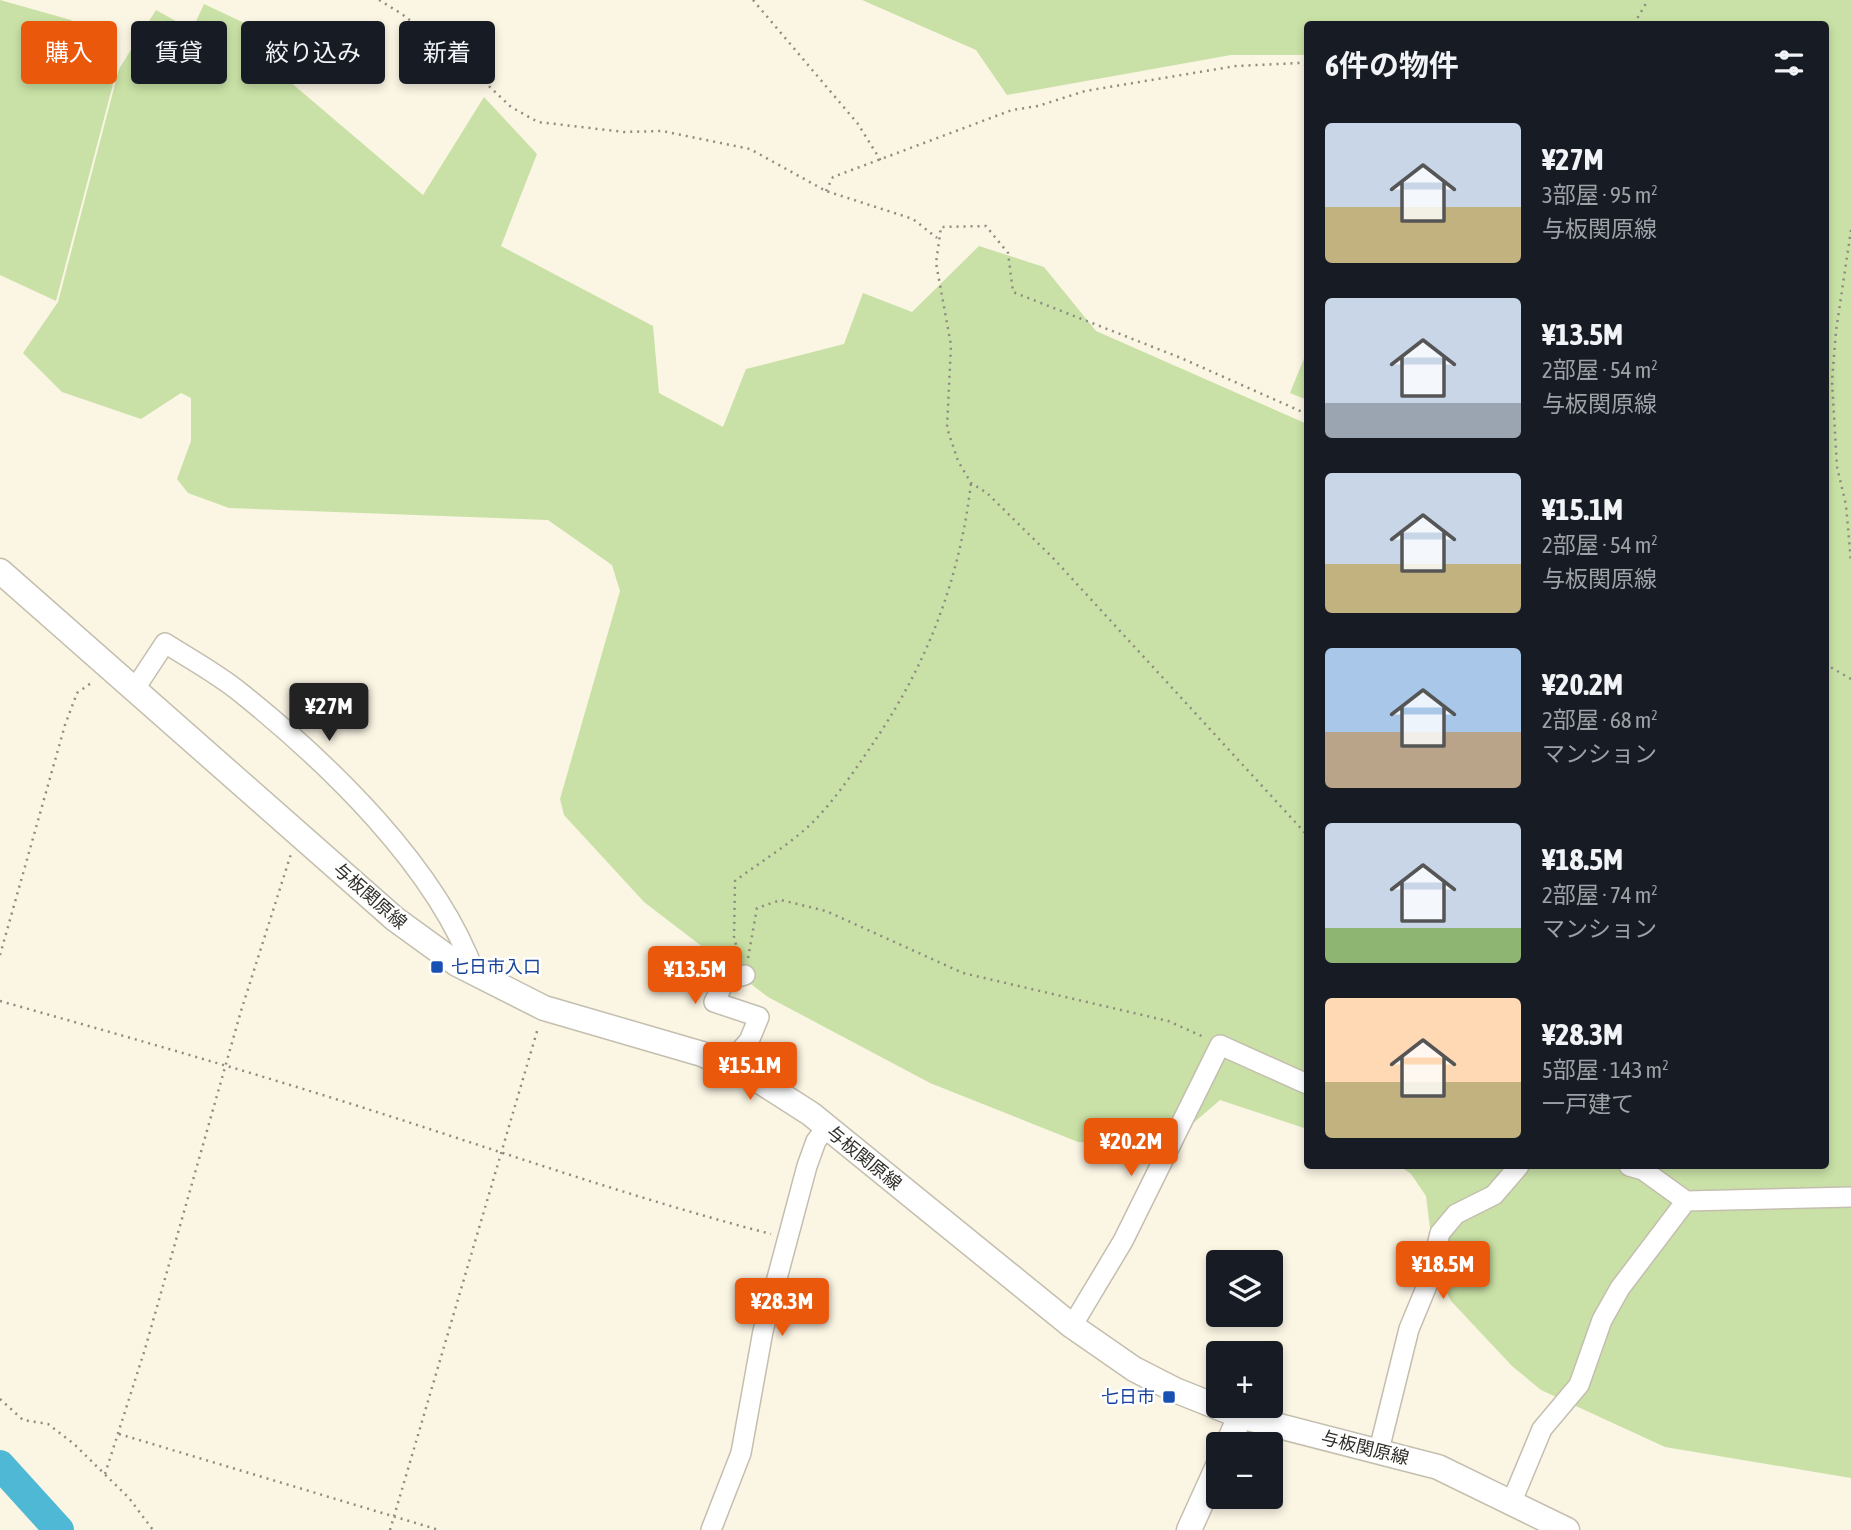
<!DOCTYPE html>
<html lang="ja">
<head>
<meta charset="utf-8">
<style>
	:root { --surface:#171b24; --page:#20242c; --text:#f1f3f6; --muted:#9ea1a6; --accent:#ea580c }
	body { margin:0; font-family:"Asap Condensed","Noto Sans JP",sans-serif; background:var(--page); color:var(--text); height:100vh; display:flex; flex-direction:column; font-size:26px; white-space:nowrap }
	* { box-sizing:border-box; margin:0 }
	p { font-size:23px; color:var(--muted) }
	.icon { flex:none; width:38px; height:38px; fill:none; stroke:currentColor; stroke-width:2; stroke-linecap:round; stroke-linejoin:round }
	.map { position:relative; flex:1; overflow:hidden }
	.sheet { position:absolute; left:1304px; top:21px; width:525px; height:1148px; display:flex; flex-direction:column; background:var(--surface); border-radius:7px; box-shadow:0 4px 10px #0003 }
	.sheet>* { flex:none }
	.top-card { position:absolute; left:21px; top:21px; width:665px; height:63px; display:flex; gap:14px }
	.controls { position:absolute; left:1206px; top:1250px; display:grid; gap:14px }
	.controls a { display:grid; place-items:center; width:77px; height:77px; border-radius:7px; background:var(--surface); box-shadow:0 4px 10px #0003; font-size:35px }
	.price { position:absolute; translate:-50% -60px; padding:0 16px; border-radius:7px; background:var(--accent); color:#fff; font-size:23px; line-height:46px; filter:drop-shadow(0 2px 4px #0008) }
	.price::after { content:''; position:absolute; left:50%; top:42px; width:21px; height:16px; margin-left:-10px; background:inherit; clip-path:polygon(0 0,100% 0,50% 100%) }
	.price.selected { background:#222; color:#fff }
	ul { padding:0; list-style:none }
	li { display:flex; align-items:center; gap:21px; height:175px; padding:0 21px }
	li span { display:grid; place-items:center; flex:none; width:196px; height:140px; border-radius:7px; color:#555 }
	li>.icon { margin-inline-start:auto }
	span .icon { width:84px; height:84px; fill:#fffc; stroke-width:1 }
	li b { font-size:30px }
	h2 { display:flex; justify-content:space-between; align-items:center; height:84px; padding:0 21px; font-size:30px }
	.tag { padding:0 24px; border-radius:7px; background:var(--surface); box-shadow:0 4px 10px #0003; font-size:24px; line-height:63px }
	.tag.selected { background:var(--accent); color:#fff }
	.map>svg:first-child { display:block }
	.green { fill:#c9e1a6 }
	.lines { fill:none; stroke-linecap:round; stroke-linejoin:round }
	.river { stroke:#4fb8d4; stroke-width:30 }
	.minor-casing { stroke:#c4beae; stroke-width:22 }
	.major-casing { stroke:#c4beae; stroke-width:27 }
	.path { stroke:#8f8b80; stroke-width:2.5; stroke-dasharray:2 5; stroke-linecap:butt }
	.minor { stroke:#fff; stroke-width:19 }
	.major { stroke:#fff; stroke-width:24 }
	.transit-dot { fill:#1a4fb4; stroke:#fff; stroke-width:2.5 }
	.labels { text-anchor:middle; stroke-width:5; stroke-linejoin:round; paint-order:stroke }
	.street-label { font-size:18px; fill:#302e28; stroke:#fff }
	.transit-label { font-size:18px; fill:#164399; stroke:#fff; text-anchor:start }
</style>
</head>
<body>
<div class="map">
<svg width="1851" height="1530" viewBox="0 0 1851 1530">
	<rect width="100%" height="100%" fill="#fbf5e4"/>
	<!-- green -->
	<path class="green" d="M0,0L71,20L95,40V59L117,69L56,301L0,275Z
		M862,0H1851V1478L1665,1447L1541,1390L1512,1366L1451,1301L1435,1269L1426,1196L1411,1174L1400,1166H1825V24H1307V55H1231L1007,95L976,50Z
		M204,4L259,30L248,54L262,58L423,195L484,97L537,154L501,246L653,326L659,393L723,427L746,369L844,344L863,293L912,312L979,246L1044,267L1096,331L1307,424V1129L1220,1100L1168,1145L1078,1142L930,1083L768,997L644,902L564,815L560,799L620,591L612,565L548,520L229,508L188,493L177,479L191,441V398L181,393L141,419L62,392L23,353L58,302L119,69L156,10L192,30Z
		M1307,351V400L1290,393Z"/>
	<g class="lines">
		<!-- river -->
		<path class="river" d="M0,1465L59,1530"/>
		<!-- minor casing -->
		<g class="minor-casing">
			<path id="minor" d="M134,690L165,643C190,659 218,674 241,693C328,763 437,867 475,974
				M728,1064L749,1041L759,1017L714,1002L725,981L745,975
				M1629,1166L1643,1170L1686,1201L1851,1197
				M1072,1326L1123,1241L1220,1045L1307,1084
				M1379,1450L1409,1329L1428,1283L1440,1233L1456,1214L1494,1195L1519,1166
				M1512,1501L1542,1429L1579,1385L1602,1320L1620,1288L1686,1201
				M711,1530L741,1453L763,1331L807,1166L816,1141L827,1127"/>
		</g>
		<!-- major casing -->
		<g class="major-casing">
			<path id="major" d="M0,571L395,919L457,964L544,1008L702,1054L758,1080L811,1114L1072,1326L1134,1369L1175,1390L1240,1416L1438,1467L1567,1530
				M1228,1444L1240,1416
				M1189,1530L1218,1466"/>
		</g>
		<!-- path -->
		<path class="path" d="M379,0L402,14L473,71L511,107L538,122L624,132L662,131L750,149L826,191L913,219L937,238
			M753,0L858,124L881,161
			M1634,24L1648,0
			M826,191L833,177L1012,110L1038,106L1085,91L1236,66L1300,63L1307,66
			M1851,230L1836,331L1832,381L1837,467L1846,505L1851,562
			M1307,414L1181,358L1013,292L1008,253L986,226L941,227L936,263L951,345L947,428L958,461L971,483L987,493L1054,559L1307,835
			M1825,664L1851,679
			M0,955L65,725L77,693L94,681
			M740,958L734,938L735,881C760,862 789,845 812,823C836,799 857,767 876,739C929,660 960,577 971,483
			M748,958L757,908L781,900L826,911L963,973L1168,1021L1204,1037
			M0,1001C121,1035 241,1069 361,1107C497,1150 632,1198 771,1234
			M0,1399L23,1420L48,1424L74,1444L129,1498L153,1530
			M119,1434L439,1530
			M105,1474L145,1349L241,1011L291,854
			M390,1530L538,1028"/>
		<!-- minor -->
		<use href="#minor" class="minor"/>
		<!-- major -->
		<use href="#major" class="major"/>
	</g>
	<!-- markers -->
	<g class="transit-dot">
		<rect x="430" y="960" width="14" height="14" rx="3.5"/>
		<rect x="1162" y="1390" width="14" height="14" rx="3.5"/>
	</g>
	<g class="labels">
		<!-- street labels -->
		<g class="street-label">
			<text transform="translate(370 896) rotate(41)" y="6">与板関原線</text>
			<text transform="translate(864 1158) rotate(39)" y="6">与板関原線</text>
			<text transform="translate(1365 1448) rotate(14)" y="6">与板関原線</text>
		</g>
		<!-- transit labels -->
		<g class="transit-label">
			<text x="451" y="973">七日市入口</text>
			<text x="1155" y="1403" text-anchor="end">七日市</text>
		</g>
	</g>
</svg>
<div class="controls">
<a><svg class="icon" aria-label="layers" viewBox="0 0 24 24"><path d="M12 4l9 5-9 5-9-5zM3 14l9 5 9-5"/></svg></a>
<a>+</a>
<a>−</a>
</div>
<b class="price selected" style="left:329px;top:743px">¥27M</b>
<b class="price" style="left:695px;top:1006px">¥13.5M</b>
<b class="price" style="left:750px;top:1102px">¥15.1M</b>
<b class="price" style="left:1131px;top:1178px">¥20.2M</b>
<b class="price" style="left:1443px;top:1301px">¥18.5M</b>
<b class="price" style="left:782px;top:1338px">¥28.3M</b>
<div class="top-card">
<a class="tag selected">購入</a>
<a class="tag">賃貸</a>
<a class="tag">絞り込み</a>
<a class="tag">新着</a>
</div>
<section class="sheet">
<h2>6件の物件<svg class="icon" aria-label="filters" viewBox="0 0 24 24"><path d="M4 7h16M4 17h16"/><circle cx="9" cy="7" r="2"/><circle cx="15" cy="17" r="2"/></svg></h2>
<ul>
<li><span style="background:linear-gradient(#c9d6e8 60%,#c2b280 0)"><svg class="icon" aria-label="home" viewBox="0 0 24 24"><path d="M3 11l9-7 9 7M6 9v11h12V9"/></svg></span><div><b>¥27M</b><p>3部屋 · 95 m²</p><p>与板関原線</p></div></li>
<li><span style="background:linear-gradient(#c9d6e8 75%,#9aa5b1 0)"><svg class="icon" aria-label="home" viewBox="0 0 24 24"><path d="M3 11l9-7 9 7M6 9v11h12V9"/></svg></span><div><b>¥13.5M</b><p>2部屋 · 54 m²</p><p>与板関原線</p></div></li>
<li><span style="background:linear-gradient(#c9d6e8 65%,#c2b280 0)"><svg class="icon" aria-label="home" viewBox="0 0 24 24"><path d="M3 11l9-7 9 7M6 9v11h12V9"/></svg></span><div><b>¥15.1M</b><p>2部屋 · 54 m²</p><p>与板関原線</p></div></li>
<li><span style="background:linear-gradient(#a9c7e8 60%,#b9a48a 0)"><svg class="icon" aria-label="home" viewBox="0 0 24 24"><path d="M3 11l9-7 9 7M6 9v11h12V9"/></svg></span><div><b>¥20.2M</b><p>2部屋 · 68 m²</p><p>マンション</p></div></li>
<li><span style="background:linear-gradient(#c9d6e8 75%,#8fb573 0)"><svg class="icon" aria-label="home" viewBox="0 0 24 24"><path d="M3 11l9-7 9 7M6 9v11h12V9"/></svg></span><div><b>¥18.5M</b><p>2部屋 · 74 m²</p><p>マンション</p></div></li>
<li><span style="background:linear-gradient(#ffd9b3 60%,#c2b280 0)"><svg class="icon" aria-label="home" viewBox="0 0 24 24"><path d="M3 11l9-7 9 7M6 9v11h12V9"/></svg></span><div><b>¥28.3M</b><p>5部屋 · 143 m²</p><p>一戸建て</p></div></li>
</ul>
</section>
</div>
</body>
</html>
